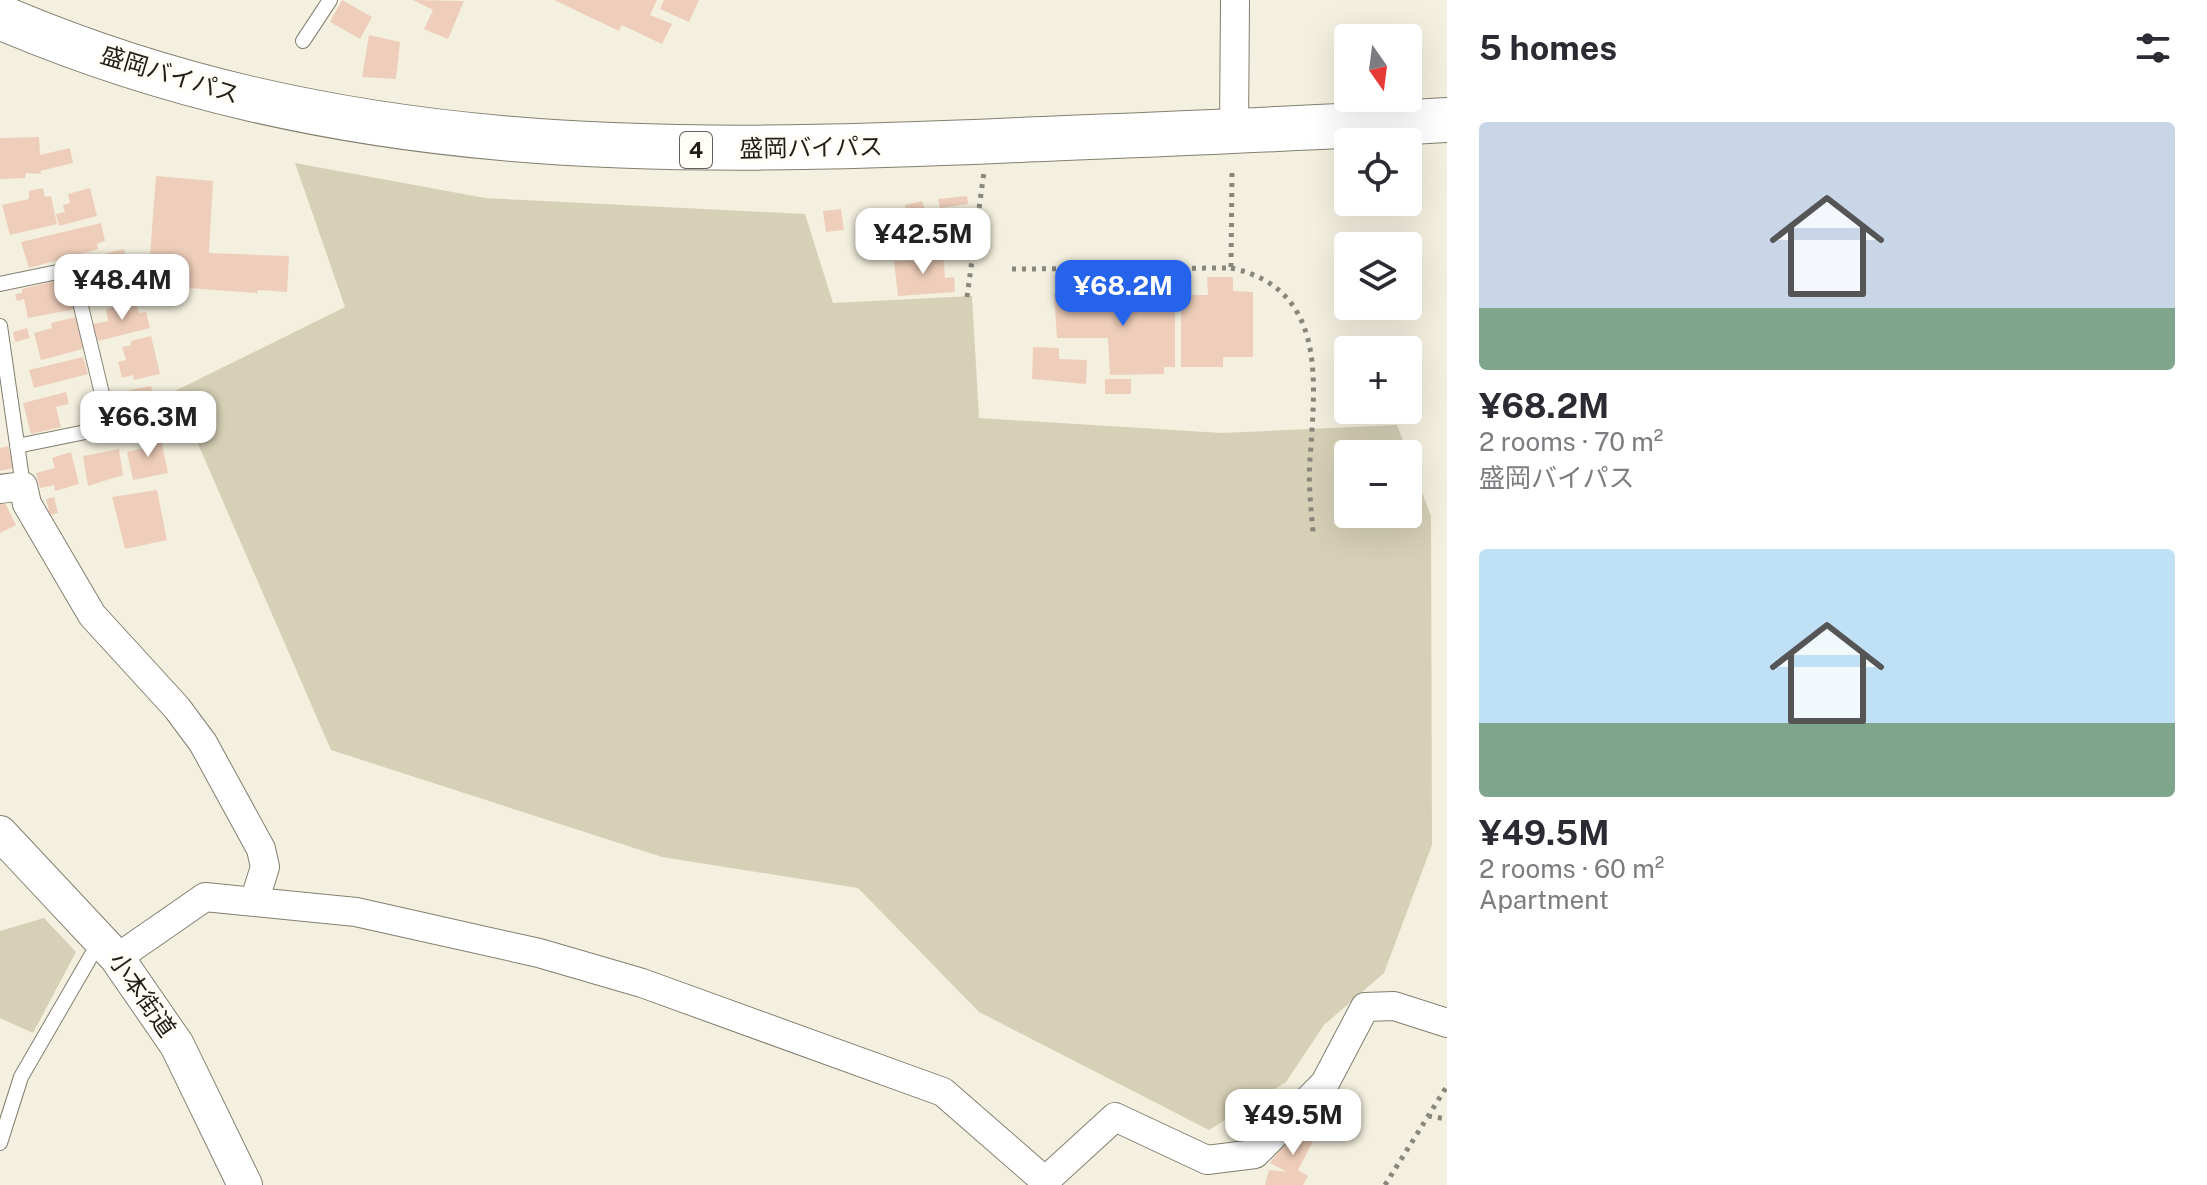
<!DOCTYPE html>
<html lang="en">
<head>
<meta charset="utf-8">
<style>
	:root { --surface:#fff; --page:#f7f7f7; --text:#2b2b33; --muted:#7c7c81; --accent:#2563eb }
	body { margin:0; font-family:"Public Sans","Noto Sans JP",sans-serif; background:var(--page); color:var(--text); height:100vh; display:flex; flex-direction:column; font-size:30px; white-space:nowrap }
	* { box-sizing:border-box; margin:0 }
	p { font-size:26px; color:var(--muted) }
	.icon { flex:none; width:44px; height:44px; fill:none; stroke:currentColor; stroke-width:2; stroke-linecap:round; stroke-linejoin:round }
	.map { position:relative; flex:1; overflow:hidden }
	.panel { display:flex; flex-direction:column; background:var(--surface); width:760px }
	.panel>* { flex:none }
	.needle { width:52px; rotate:166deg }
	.tools { position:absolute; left:1334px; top:24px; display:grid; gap:16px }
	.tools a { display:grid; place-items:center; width:88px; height:88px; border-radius:8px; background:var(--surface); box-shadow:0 8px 32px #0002; font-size:40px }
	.price { position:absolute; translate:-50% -68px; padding:0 18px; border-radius:16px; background:#fff; color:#222; font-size:26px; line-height:52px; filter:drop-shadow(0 2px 4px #0008) }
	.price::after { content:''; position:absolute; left:50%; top:48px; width:24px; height:18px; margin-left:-12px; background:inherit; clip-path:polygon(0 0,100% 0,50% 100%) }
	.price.active { background:var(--accent); color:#fff }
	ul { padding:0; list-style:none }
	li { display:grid; align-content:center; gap:16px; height:424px; padding:0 32px }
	li span { display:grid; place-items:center; height:248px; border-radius:8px; color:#555 }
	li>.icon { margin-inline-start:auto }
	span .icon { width:144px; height:144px; fill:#fffc; stroke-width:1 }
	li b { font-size:34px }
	h2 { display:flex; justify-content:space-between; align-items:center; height:96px; padding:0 32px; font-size:34px }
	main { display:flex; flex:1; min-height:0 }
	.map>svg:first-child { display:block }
	.green { fill:#d6d0b6 }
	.building { fill:#eeceba }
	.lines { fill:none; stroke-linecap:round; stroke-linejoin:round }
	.service-casing { stroke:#827f70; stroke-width:16 }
	.minor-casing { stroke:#827f70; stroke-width:30 }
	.tertiary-casing { stroke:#827f70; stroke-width:36 }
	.trunk-casing { stroke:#827f70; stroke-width:46 }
	.path { stroke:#89867b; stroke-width:5; stroke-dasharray:4 6; stroke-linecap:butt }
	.service { stroke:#fff; stroke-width:14 }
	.minor { stroke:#fff; stroke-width:28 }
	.tertiary { stroke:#fff; stroke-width:34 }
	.trunk { stroke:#fff; stroke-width:44 }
	.labels { text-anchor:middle; stroke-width:7; stroke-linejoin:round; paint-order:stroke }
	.shield { fill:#fffdf6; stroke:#63615b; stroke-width:2 }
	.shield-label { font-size:22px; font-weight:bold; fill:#201e18 }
	.street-label { font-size:24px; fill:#201e18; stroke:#fffdf6 }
</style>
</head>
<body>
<main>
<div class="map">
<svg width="1447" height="1185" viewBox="0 0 1447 1185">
	<rect width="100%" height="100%" fill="#f4f0df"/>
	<!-- green -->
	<path class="green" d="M295,163L485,198L805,214L833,303L972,296L979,418L1222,433L1397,425L1408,454H1348V514H1408V455L1431,516L1432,845L1384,973L1324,1025L1286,1082L1209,1130L979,1012L858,888L662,857L331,750L175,391L345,307Z
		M44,918L76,952L33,1033L0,1018V931Z"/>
	<!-- building -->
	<path class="building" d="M342,0L372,17L360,39L330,22Z
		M413,0L464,1L448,39L424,29L433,10Z
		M554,0H657L650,15L672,24L662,44L622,25L619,31Z
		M664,0H699L689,22L660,9Z
		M369,35L400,42L396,79L362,77Z
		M39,137L40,155L70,148L73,163L40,171L41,174L26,173L25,178L0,179V138Z
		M156,176L213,181L209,253L289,256L287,292L258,290L257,293L161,286L164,256L150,255Z
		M43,188L45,197L51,196L57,224L10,235L2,205L29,199V191Z
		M90,188L97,216L59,226L56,214L65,212L63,205L70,203L68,194Z
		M967,196L968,204L940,208L938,199Z
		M922,201L925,210L907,214L905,205Z
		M841,209L844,230L826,232L823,211Z
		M101,223L105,241L97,244L98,249L29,268L21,242Z
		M959,226V233L937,234L936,227Z
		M925,227L926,233L898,236L897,229Z
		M861,229H887V236H861Z
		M124,249L135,295L89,306L86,294L96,292L94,282L86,283L81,265L108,259L107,253Z
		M943,250L945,278L954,277L955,292L898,296L894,261L926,260L925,252Z
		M1207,277H1233V291L1253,292V357H1223V367H1181V295H1208Z
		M55,281L60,297L72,294L76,309L28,318L24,299L17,301L15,294L22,293V289Z
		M1134,287H1163V302L1175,301V367H1164V374L1110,375L1108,338H1057L1054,294H1084V290L1100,289L1101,301L1134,300Z
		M136,302L139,313L146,312L150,328L98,341L93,324L108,321L106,309Z
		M76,317L83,349L41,360L34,333L52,328L51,323Z
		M27,328L30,338L15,342L13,332Z
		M151,336L160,374L134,380L133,375L122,378L118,362L126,360L122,347L131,345V341Z
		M1033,347L1059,348V359L1087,360L1086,384L1032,379Z
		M83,357L88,374L34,388L29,370Z
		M1105,379H1131V394H1105Z
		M151,386L160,425L135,432L125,391Z
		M66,392L69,404L56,407L61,427L31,434L23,403Z
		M160,434L168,473L133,480L127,452L146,448L143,437Z
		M8,446L14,468L0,471V448Z
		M119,449L123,475L88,486L83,456Z
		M71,452L79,484L55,491L54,485L40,488L36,473L55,468L52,458Z
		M157,490L167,540L125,549L112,497Z
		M54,497L58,513L50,515L46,499Z
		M3,499L16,525L0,533V501Z
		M1300,1122L1320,1128L1298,1170L1308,1176L1303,1185H1265L1269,1170L1287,1172L1270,1163Z"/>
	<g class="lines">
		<!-- service casing -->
		<g class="service-casing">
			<path id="service" d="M303,41L330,0
				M0,284L72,269L110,427L17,446
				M0,326L23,486
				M0,1143L21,1077L91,956L103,942"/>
		</g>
		<!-- minor casing -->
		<g class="minor-casing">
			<path id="minor" d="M1234,131L1235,0
				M0,489L23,486L27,504L92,615L177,708L203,743L261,849L265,867L255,899
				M117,958L205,897L356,912L539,953L642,983L943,1092L1045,1181L1115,1117L1207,1160L1255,1154L1325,1083L1365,1007L1394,1006L1447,1023"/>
		</g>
		<!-- tertiary casing -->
		<g class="tertiary-casing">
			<path id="tertiary" d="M0,833L117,958L177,1045L245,1185"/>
		</g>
		<!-- trunk casing -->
		<g class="trunk-casing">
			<path id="trunk" d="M0,17C335,160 665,156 1020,140C1163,134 1305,129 1447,120"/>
		</g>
		<!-- path -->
		<path class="path" d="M1231,268C1328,289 1315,382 1310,459C1308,483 1311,507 1313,532
			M1012,269L1231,268L1232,173
			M967,297L984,172
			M1428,1116L1447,1119
			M1385,1185L1447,1086"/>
		<!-- service -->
		<use href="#service" class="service"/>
		<!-- minor -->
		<use href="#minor" class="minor"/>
		<!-- tertiary -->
		<use href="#tertiary" class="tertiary"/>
		<!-- trunk -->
		<use href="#trunk" class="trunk"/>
	</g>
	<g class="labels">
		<!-- shield labels -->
		<rect class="shield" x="680" y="132" width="32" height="36" rx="6"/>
		<g class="shield-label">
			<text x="696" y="158">4</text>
		</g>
		<!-- street labels -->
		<g class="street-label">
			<text transform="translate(170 75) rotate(17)" y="8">盛岡バイパス</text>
			<text transform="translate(811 148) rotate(-1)" y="8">盛岡バイパス</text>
			<text transform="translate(142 995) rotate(55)" y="8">小本街道</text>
		</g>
	</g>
</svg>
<div class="tools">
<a><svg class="needle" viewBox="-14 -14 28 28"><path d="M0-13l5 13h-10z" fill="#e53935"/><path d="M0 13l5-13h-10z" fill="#7c7c81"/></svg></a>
<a><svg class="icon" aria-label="locate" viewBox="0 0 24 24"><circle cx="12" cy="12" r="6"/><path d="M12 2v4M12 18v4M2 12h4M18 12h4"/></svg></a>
<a><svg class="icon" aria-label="layers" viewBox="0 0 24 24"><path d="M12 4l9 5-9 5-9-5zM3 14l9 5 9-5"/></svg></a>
<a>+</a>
<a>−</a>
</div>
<b class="price" style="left:923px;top:276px">¥42.5M</b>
<b class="price" style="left:122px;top:322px">¥48.4M</b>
<b class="price active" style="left:1123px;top:328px">¥68.2M</b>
<b class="price" style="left:148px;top:459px">¥66.3M</b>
<b class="price" style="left:1293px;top:1157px">¥49.5M</b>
</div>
<section class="panel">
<h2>5 homes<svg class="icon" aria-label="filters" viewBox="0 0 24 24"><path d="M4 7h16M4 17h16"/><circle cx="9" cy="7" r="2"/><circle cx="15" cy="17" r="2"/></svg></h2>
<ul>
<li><span style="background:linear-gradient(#c9d6e8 75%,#7fa58c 0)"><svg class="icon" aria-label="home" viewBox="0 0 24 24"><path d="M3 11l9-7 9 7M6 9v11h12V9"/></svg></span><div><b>¥68.2M</b><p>2 rooms · 70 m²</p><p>盛岡バイパス</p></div></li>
<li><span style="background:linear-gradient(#bfe0f5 70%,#7fa58c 0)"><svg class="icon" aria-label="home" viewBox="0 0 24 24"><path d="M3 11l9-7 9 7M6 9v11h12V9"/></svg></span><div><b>¥49.5M</b><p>2 rooms · 60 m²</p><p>Apartment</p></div></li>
</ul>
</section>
</main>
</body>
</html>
